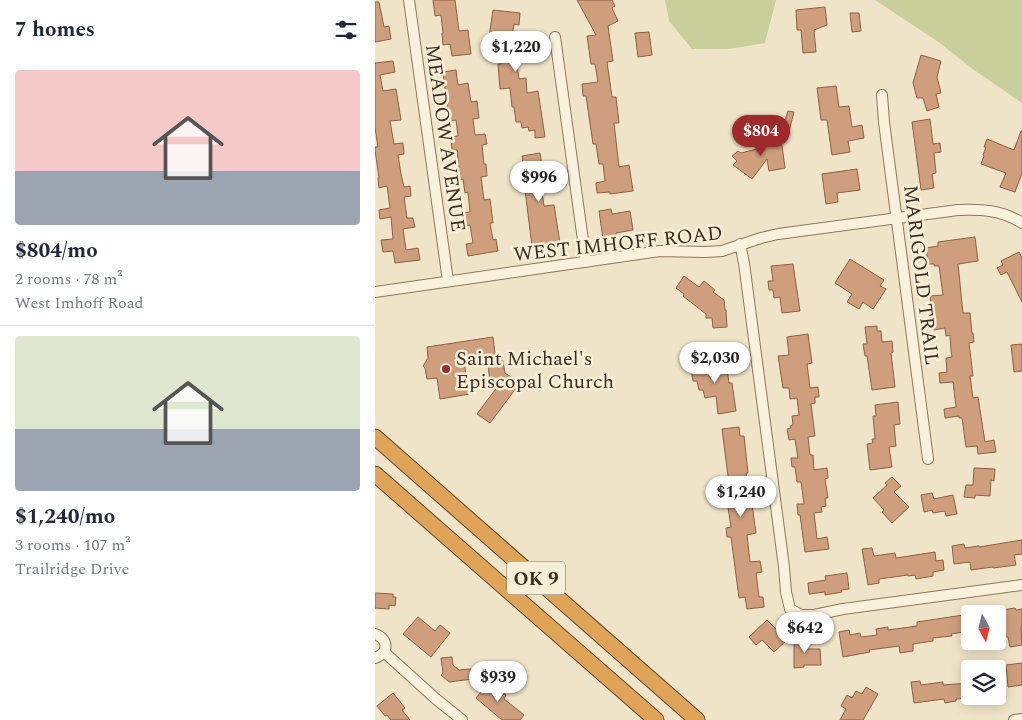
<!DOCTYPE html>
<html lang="en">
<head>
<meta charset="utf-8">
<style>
	:root { --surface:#fff; --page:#f2f2f3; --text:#1f2937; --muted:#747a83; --line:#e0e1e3; --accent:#9e2a2b }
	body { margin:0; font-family:Spectral,serif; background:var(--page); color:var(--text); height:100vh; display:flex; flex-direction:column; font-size:19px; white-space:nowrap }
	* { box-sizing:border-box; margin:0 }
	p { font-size:16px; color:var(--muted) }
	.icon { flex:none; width:28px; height:28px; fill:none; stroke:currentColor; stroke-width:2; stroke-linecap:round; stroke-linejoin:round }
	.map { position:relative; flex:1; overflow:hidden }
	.side { display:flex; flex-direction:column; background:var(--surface); width:375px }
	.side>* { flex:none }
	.needle { width:32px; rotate:172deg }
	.buttons { position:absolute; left:586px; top:605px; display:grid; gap:10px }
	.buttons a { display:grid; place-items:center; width:45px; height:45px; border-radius:5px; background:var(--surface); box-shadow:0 2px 12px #0003; font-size:25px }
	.price { position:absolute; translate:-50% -42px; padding:0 11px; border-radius:18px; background:#fff; color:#222; font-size:16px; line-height:32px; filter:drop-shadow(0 1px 2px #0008) }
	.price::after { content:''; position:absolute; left:50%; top:30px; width:15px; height:11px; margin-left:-8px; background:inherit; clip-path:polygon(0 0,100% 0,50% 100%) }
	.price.on { background:var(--accent); color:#fff }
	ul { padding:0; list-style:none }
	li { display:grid; align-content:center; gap:10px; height:265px; padding:0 15px }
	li+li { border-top:1px solid var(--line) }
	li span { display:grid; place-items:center; height:155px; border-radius:5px; color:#555 }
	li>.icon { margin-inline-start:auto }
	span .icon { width:90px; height:90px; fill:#fffc; stroke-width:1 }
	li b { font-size:21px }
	h2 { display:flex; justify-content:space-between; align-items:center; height:60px; padding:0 15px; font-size:21px }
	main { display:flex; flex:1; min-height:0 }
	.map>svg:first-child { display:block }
	.green { fill:#c9cf9b }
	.building { fill:#cf9f7d; stroke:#8d5f41 }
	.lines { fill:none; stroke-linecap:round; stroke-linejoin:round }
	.minor-casing { stroke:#8d765c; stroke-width:12 }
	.highway-casing { stroke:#5b4430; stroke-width:17 }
	.minor { stroke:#faf1dc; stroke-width:10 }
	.highway { stroke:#e0a458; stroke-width:15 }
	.poi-dot { fill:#9e2a2b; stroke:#f7eed8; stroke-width:2 }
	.labels { text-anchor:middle; stroke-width:5; stroke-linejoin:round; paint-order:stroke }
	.shield { fill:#f7eed8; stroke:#756857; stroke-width:1 }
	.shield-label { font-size:19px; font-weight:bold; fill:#3d2e20 }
	.street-label { font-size:20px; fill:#3d2e20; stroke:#f7eed8 }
	.poi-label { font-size:20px; fill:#3d2e20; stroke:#f7eed8; text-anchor:start }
</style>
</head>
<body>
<main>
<section class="side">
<h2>7 homes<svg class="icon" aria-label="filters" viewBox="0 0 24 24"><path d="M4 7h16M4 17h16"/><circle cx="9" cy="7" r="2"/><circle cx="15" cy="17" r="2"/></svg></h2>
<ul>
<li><span style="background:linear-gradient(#f6c9c9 65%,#9aa5b1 0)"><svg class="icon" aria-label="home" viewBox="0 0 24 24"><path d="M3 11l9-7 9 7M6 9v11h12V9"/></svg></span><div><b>$804/mo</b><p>2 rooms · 78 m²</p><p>West Imhoff Road</p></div></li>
<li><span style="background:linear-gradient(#dfe7d0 60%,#9aa5b1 0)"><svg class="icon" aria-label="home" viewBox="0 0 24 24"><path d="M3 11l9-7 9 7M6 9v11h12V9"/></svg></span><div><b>$1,240/mo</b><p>3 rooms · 107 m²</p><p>Trailridge Drive</p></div></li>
</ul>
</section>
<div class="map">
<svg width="647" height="720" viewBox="0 0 647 720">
	<rect width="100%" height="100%" fill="#f0e4c8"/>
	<!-- green -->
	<path class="green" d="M290,0H401L390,43L354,49H317L294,21Z
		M500,0H647V103L599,70L562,41Z"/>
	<!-- building -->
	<path class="building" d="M58,0H80L84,31L93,30L96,54L77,56L75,44L68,45L67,33H68L66,15L60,16Z
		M202,0H237L240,6L237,8L243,21L233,26L238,61L232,62L237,97H241L244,123H239L244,167L254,165L258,191L235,194V192L222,193L221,183L230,181L228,164H224L221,144H218L211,96H208L207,84L223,82L220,64H216L212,36L221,35Z
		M0,2H4L9,27L14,26L16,39L0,42Z
		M450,7L452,25L439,30L441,52L428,53L426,30H422L421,10Z
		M118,10L145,13L144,25L139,24L136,46L147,45L149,56L141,57L144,79L151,78L152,93L163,91L170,137L160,138V130L154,131L153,127L147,128L146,122H141L139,107H137L135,88L125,89L123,64H126L122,38L114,37Z
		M475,13H484L486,31L477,32Z
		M274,32L277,55L263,57L260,33Z
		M546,55L566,61L562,77L566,93L561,94L564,107L552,111L548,98H542L538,83Z
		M18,61L20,72L5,75L8,91L21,89L26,120L15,121L19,144L28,143L29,154L23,155L26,174L29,187L35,186L36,196L29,197L32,218H38L40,227L28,229L31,250L43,248L45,260L20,263L18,251L8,252L6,240L18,239L16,217L5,219L4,210L15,208L12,186L4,188L3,178H4L0,150V147H3L0,128V63Z
		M81,70L83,85L93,83L96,102L102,101L104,118L98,119L100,135L110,134L112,144L107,145L109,164H111L112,176L106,177L109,200L115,199L118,223H115L118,240L121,239L123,251L93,256L91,244L98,243L95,225L88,226L87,213L95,212L93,192L90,193L88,179L83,180L81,168H84L82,150H77L76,137L83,136L81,120L74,121L68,72Z
		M461,86L464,107L474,106L477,127L487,125L489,138L473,141L475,152L457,155L452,120H446L442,88Z
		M413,111L419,112L413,135L406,133Z
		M555,119L558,144L565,143L566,152L559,153L561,173L557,174L559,188L546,190L537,122Z
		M646,131H647V173L640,192L625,187L631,173L606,164L609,156L608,155L611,147H609L612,139L639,150Z
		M406,138L410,168L394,171L392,159L377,179L358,165L362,161L357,156L363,151L366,153L382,149L381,139Z
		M165,153L168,172L176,171L177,183L166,185L169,206L179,205L185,243L157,246L150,190H152L147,156Z
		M482,169L485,190L462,193L463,202L451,204L447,174Z
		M236,209L237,214L255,211L258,230L241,233V237L228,239L224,211Z
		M600,237L603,261L583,264L588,313H595L597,333H598L599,342L594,343L598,376H595L598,398L603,397L610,442L619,440L621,452L603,454L602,446L591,447L587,418H584V416L570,418L569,409L581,407L578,382L565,383L564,373L572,372L571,358L577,357L576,351L575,335L571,336L570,328L559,330L555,296L568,295L564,266H559V264H553L551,248L563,246V242Z
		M644,252L647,258V302L632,272L626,275L622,268L628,265L626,261Z
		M475,259L509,280L505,286L511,289L498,309L488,302L484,309L472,302L477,294L460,283Z
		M418,264L425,311L407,313L405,297L399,298L398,290H394L393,281H398L396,266Z
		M309,276L324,287L329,281L340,290L338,292L349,300L350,310H351L352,327L338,328L337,318H331V314L308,296L309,294L301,288Z
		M502,326V331H506L507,342L517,341L518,352L516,353L520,387L497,390L492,356H490L488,344H492L490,327Z
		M433,334L437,363L432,364L435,388L443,387L444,397H440V403L436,404L440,436L433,437L435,455H438L439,470L452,468L453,478L450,479L453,498H450L451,506L446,507L447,512L439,513L442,539L452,537L454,549L430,552L425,515H423L422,504H429L426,482H422L420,467H417L416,458H423L420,439L414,440L412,429L416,428L415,426L418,425L417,416L424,415L422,398L415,399L414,388H408L403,356L414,355L412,337Z
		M118,337L121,362L128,361L130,373L145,383L115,423L102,414L123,386L115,381L112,358L89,362L94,394L65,399L62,378L52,379L50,368L48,366L53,358L52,347Z
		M647,344V371L639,372L636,345Z
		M328,359L329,364L351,361L354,383H357L361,411L343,414L341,396L330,398L328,390H324L322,381H318L315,361Z
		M523,402L525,424L519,425L521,446L514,447L517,467L495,470L492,444L498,443L497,439H500L498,416H501L500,405Z
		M364,427L365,436H369L373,473H371L375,504H377L381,533L372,535L375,562L385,561L387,572L381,573L384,597H388L389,607L372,609L370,597L364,598L356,537H352L351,528L356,527L352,500L349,501L348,492L355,491L347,429Z
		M599,468L620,469L619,481L616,480L615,496L600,495V498L589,497L591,485H598Z
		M517,477L526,486L519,492L534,507L517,523L507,512L509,510L498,498L512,485L510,483Z
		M557,493L559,499L578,495L582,514L571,516L570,511L558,513L557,510L549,512L546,495Z
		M647,540V554L639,555L641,565L618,568V567L596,570L595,562L579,564L577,546L589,544L590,548L604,546V547Z
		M497,548L499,556L520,553L521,558L560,552L561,561L568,560L569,570L558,572V576L541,579L540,575L533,576V575L504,579V583L493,585L487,549Z
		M472,573L474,589L466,590L467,592L450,595V592L434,594L433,583L451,580L450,576Z
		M0,593L18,594V597H21L20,606L14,605V609L0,608Z
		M640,608L641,610L647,609V626H646L647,645L635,647L633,637H630L626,610Z
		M595,614V631L576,634L577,636L558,638V641L538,644V651L525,653L524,646L494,650L495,652L468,657L464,632L474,630L475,635L485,633L486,637L502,635L501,629L513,627V630L542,626V622Z
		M43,617L60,631L65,625L75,633L56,657L28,634Z
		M392,620L412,640L399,652L387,640L381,645L374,637Z
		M419,638H431V649H445L446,665H429V667L419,668Z
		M77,657L78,665L84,670L96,669L98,679L74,682L66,675L68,673L66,658Z
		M647,663V685L633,687L631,665Z
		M117,679L126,687L124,689L131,695L129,699L149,715L145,720H127L101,698Z
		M545,681L546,685L568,682V685L595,683V698L581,699V701L570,703L569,699L539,703L536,682Z
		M491,687L503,694L488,720H465L471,709L466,706L472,695L477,698L481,691L487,694Z
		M18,693L30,708L27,710L35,720H16L12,715L10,716L2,706Z"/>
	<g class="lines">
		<!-- minor casing -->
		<g class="minor-casing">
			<path id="minor" d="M34,0L73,281
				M180,37L211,262
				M507,95L509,122L553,459
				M365,244L369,263L409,567L411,592L415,609L426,615H439L468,609L647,585
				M0,292L285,251L330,252L347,251L386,238L403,234L583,210C606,209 627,210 647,223
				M0,634C14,639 14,653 0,658
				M9,652L61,699L87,720
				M639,720L647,719"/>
		</g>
		<!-- highway casing -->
		<g class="highway-casing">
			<path id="highway" d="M0,437L322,720
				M0,474L281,720"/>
		</g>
		<!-- minor -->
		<use href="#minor" class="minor"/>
		<!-- highway -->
		<use href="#highway" class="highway"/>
	</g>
	<!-- markers -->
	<circle class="poi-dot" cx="71" cy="369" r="5"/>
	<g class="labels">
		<!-- shield labels -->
		<rect class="shield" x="132" y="561.5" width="58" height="33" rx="4"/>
		<g class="shield-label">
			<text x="161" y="585">OK 9</text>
		</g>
		<!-- street labels -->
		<g class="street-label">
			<text transform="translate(71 138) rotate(82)" y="7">MEADOW AVENUE</text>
			<text transform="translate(243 243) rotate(-6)" y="7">WEST IMHOFF ROAD</text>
			<text transform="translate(547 275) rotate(83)" y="7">MARIGOLD TRAIL</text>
		</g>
		<!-- poi labels -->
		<g class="poi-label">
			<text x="81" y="365">Saint Michael's<tspan x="81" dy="23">Episcopal Church</tspan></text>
		</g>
	</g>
</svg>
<div class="buttons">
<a><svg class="needle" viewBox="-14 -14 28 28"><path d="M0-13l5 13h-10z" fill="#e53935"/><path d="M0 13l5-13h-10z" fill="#747a83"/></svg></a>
<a><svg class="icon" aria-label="layers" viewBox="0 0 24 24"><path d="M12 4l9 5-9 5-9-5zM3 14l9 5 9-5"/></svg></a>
</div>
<b class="price" style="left:141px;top:73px">$1,220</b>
<b class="price on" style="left:386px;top:157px">$804</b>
<b class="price" style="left:164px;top:203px">$996</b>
<b class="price" style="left:340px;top:384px">$2,030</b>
<b class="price" style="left:366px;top:518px">$1,240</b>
<b class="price" style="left:430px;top:654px">$642</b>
<b class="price" style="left:123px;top:703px">$939</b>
</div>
</main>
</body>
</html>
